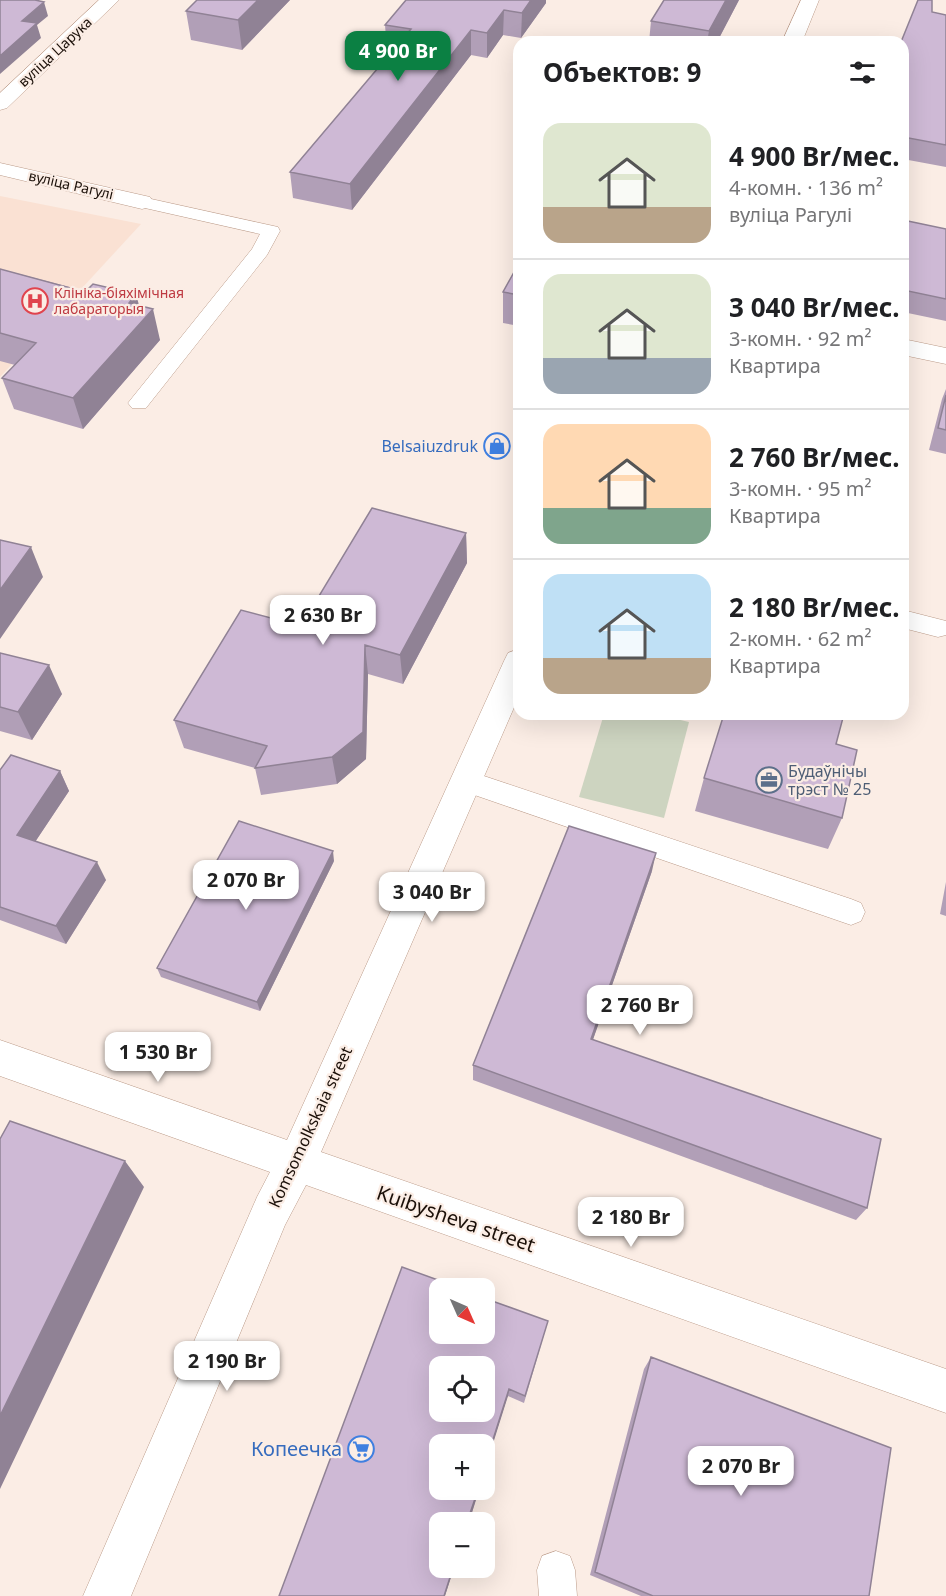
<!DOCTYPE html>
<html lang="ru">
<head>
<meta charset="utf-8">
<style>
	:root { --surface:#fff; --page:#f2f2f2; --text:#202124; --muted:#757577; --line:#e0e0e0; --accent:#0b8043 }
	body { margin:0; font-family:"Noto Sans",sans-serif; background:var(--page); color:var(--text); height:100vh; display:flex; flex-direction:column; font-size:22px; white-space:nowrap }
	* { box-sizing:border-box; margin:0 }
	p { font-size:20px; color:var(--muted) }
	.icon { flex:none; width:33px; height:33px; fill:none; stroke:currentColor; stroke-width:2; stroke-linecap:round; stroke-linejoin:round }
	.map { position:relative; flex:1; overflow:hidden }
	.sheet { position:absolute; left:513px; top:36px; width:396px; height:684px; display:flex; flex-direction:column; background:var(--surface); border-radius:18px; box-shadow:0 6px 24px #0002 }
	.sheet>* { flex:none }
	.needle { width:39px; rotate:135deg }
	.controls { position:absolute; left:429px; top:1278px; display:grid; gap:12px }
	.controls a { display:grid; place-items:center; width:66px; height:66px; border-radius:12px; background:var(--surface); box-shadow:0 6px 24px #0002; font-size:30px }
	.price { position:absolute; translate:-50% -51px; padding:0 14px; border-radius:12px; background:#fff; color:#222; font-size:20px; line-height:39px; filter:drop-shadow(0 2px 3px #0008) }
	.price::after { content:''; position:absolute; left:50%; top:36px; width:18px; height:14px; margin-left:-9px; background:inherit; clip-path:polygon(0 0,100% 0,50% 100%) }
	.price.current { background:var(--accent); color:#fff }
	ul { padding:0; list-style:none }
	li { display:flex; align-items:center; gap:18px; height:150px; padding:0 30px }
	li+li { border-top:2px solid var(--line) }
	li span { display:grid; place-items:center; flex:none; width:168px; height:120px; border-radius:18px; color:#555 }
	li>.icon { margin-inline-start:auto }
	span .icon { width:72px; height:72px; fill:#fffc; stroke-width:1 }
	li b { font-size:26px }
	h2 { display:flex; justify-content:space-between; align-items:center; height:72px; padding:0 30px; font-size:26px }
	.map>svg:first-child { display:block }
	.built { fill:#fae1d3 }
	.green { fill:#cdd4c0 }
	.lines { fill:none; stroke-linecap:round; stroke-linejoin:round }
	.lane-casing { stroke:#bb9b89; stroke-width:1 }
	.street-casing { stroke:#bb9b89; stroke-width:1 }
	.secondary-casing { stroke:#bb9b89; stroke-width:1 }
	.lane { fill:#fff; fill-rule:evenodd }
	.street { fill:#fff; fill-rule:evenodd }
	.secondary { fill:#fff; fill-rule:evenodd }
	.wall { fill:#b19fb7 }
	.shaded-wall { fill:#908295 }
	.building { fill:#ceb9d5; stroke:#908295; stroke-width:1.5; fill-rule:evenodd }
	.labels { text-anchor:middle; stroke-width:4.5; stroke-linejoin:round; paint-order:stroke }
	.far-street-label { font-size:14px; fill:#1b1009; stroke:#fbede5 }
	.far-health-label { font-size:14px; fill:#be3a42; stroke:#fbede5; text-anchor:start }
	.shop-label { font-size:16px; fill:#366cbe; stroke:#fbede5; text-anchor:end }
	.service-label { font-size:16px; fill:#4e5e75; stroke:#fbede5; text-anchor:start }
	.street-label { font-size:16px; fill:#1b1009; stroke:#fbede5 }
	.near-street-label { font-size:20px; fill:#1b1009; stroke:#fbede5 }
	.near-shop-label { font-size:20px; fill:#366cbe; stroke:#fbede5; text-anchor:end }
</style>
</head>
<body>
<div class="map">
<svg width="946" height="1596" viewBox="0 0 946 1596">
	<rect width="100%" height="100%" fill="#fbede5"/>
	<!-- built -->
	<path class="built" d="M0,196L141,224L0,377Z"/>
	<!-- green -->
	<path class="green" d="M604,714H655L689,722L664,818L579,797Z"/>
	<g class="lines">
		<!-- lane casing -->
		<g class="lane-casing">
			<path id="lane" d="M142,197L278,227L280,231L267,255L146,408H132L128,403L132,398L252,249L260,234L136,206L133,202L136,198Z
				M903,610L946,621V635L938,637L903,628Z
				M466,770L851,899L861,903L865,912L861,921L851,925L457,789L453,781L457,773Z
				M556,1551L570,1556L575,1570L577,1596H539L537,1570L542,1556Z"/>
		</g>
		<!-- street casing -->
		<g class="street-casing">
			<path id="street" d="M99,0H119L7,108L0,110V93Z
				M0,163L150,197L153,202L150,207L142,209L0,175Z
				M903,339L946,348V364L903,355Z"/>
		</g>
		<!-- secondary casing -->
		<g class="secondary-casing">
			<path id="secondary" d="M801,0H819L802,42H782Z
				M519,649V696L321,1152L946,1369V1413L306,1185L285,1225L131,1596H83L257,1197L270,1172L0,1076V1040L287,1140L504,661L508,653Z"/>
		</g>
		<!-- lane -->
		<use href="#lane" class="lane"/>
		<!-- street -->
		<use href="#street" class="street"/>
		<!-- secondary -->
		<use href="#secondary" class="secondary"/>
	</g>
	<!-- wall -->
	<path class="wall" d="M290,0L242,50L191,40L186,11Z
		M406,0H546V3L521,38L503,35L487,58L471,55L352,210L293,198L290,172L393,51L387,50L385,25Z
		M739,0L717,42H649L651,21Z
		M932,12L946,15V167L903,159V42Z
		M903,220L946,229V321L903,312Z
		M519,263V326L503,323V292Z
		M0,269L139,305L160,340L83,429L14,409L2,378L15,365L0,361Z
		M946,389V454L929,450L942,399Z
		M466,533L467,563L403,684L368,674L366,759L337,784L261,795L255,768L184,748L174,720L301,626Z
		M0,653L62,694L32,740L0,731Z
		M836,744L842,818L828,849L695,811L704,778Z
		M0,770L60,771L69,791L35,842L106,880L66,944L0,920Z
		M334,861L260,1011L161,977L157,968Z
		M652,871L593,1039L867,1208L856,1220L473,1080V1065Z
		M946,882V916L940,914Z
		M548,1321L524,1403L508,1396L440,1490H479L469,1522L279,1596Z
		M651,1357L869,1596H641L590,1575L644,1369Z"/>
	<!-- shaded-wall -->
	<path class="shaded-wall" d="M258,0H290L242,50L238,20Z
		M531,0H546V3L521,38L522,13Z
		M726,0H739L717,42H707L709,31Z
		M44,2L48,16L37,25L41,38L0,74V56L22,21Z
		M504,10L503,35L487,58V33Z
		M471,30V55L352,210L350,184Z
		M136,294L143,320L153,309L160,340L83,429L73,398L129,303Z
		M466,533L467,563L403,684L400,655Z
		M31,547L43,577L0,639V590Z
		M365,645L368,674L366,759L337,784L332,757Z
		M49,665L62,694L32,740L18,712Z
		M60,771L69,791L27,854L17,835Z
		M333,851L334,861L260,1011L257,1002Z
		M656,853L652,871L588,1054L591,1039Z
		M97,862L106,880L66,944L56,926Z
		M125,1161L144,1187L0,1489V1416Z
		M509,1389L508,1396L484,1472V1468Z
		M478,1490H479L469,1522H467Z
		M453,1568H454L445,1596H444Z"/>
	<!-- building -->
	<path class="building" d="M0,0H35L44,2L22,21L37,23L0,56Z
		M197,0H258L238,20L186,11Z
		M406,0H531L522,13L504,10L487,33L471,30L350,184L290,172L411,29L385,25Z
		M664,0H726L709,31L651,21Z
		M918,0H932V12L946,15V145L903,137V42H901Z
		M903,220L946,229V299L903,290Z
		M519,263V295L503,292Z
		M0,269L85,292L93,284L136,294L129,303L153,309L73,398L2,378L36,343L0,333Z
		M946,395V430L938,428Z
		M372,508L466,533L400,655L365,645L363,732L332,757L255,768L267,746L174,720L241,610L301,626Z
		M0,540L31,547L0,590Z
		M0,653L49,665L18,712L0,707Z
		M724,714H844L836,744L857,750L842,818L704,778Z
		M11,755L60,771L17,835L97,862L56,926L0,907V770Z
		M239,821L333,851L257,1002L157,968Z
		M569,826L656,853L591,1039L881,1139L867,1208L473,1065Z
		M10,1121L125,1161L0,1416V1139Z
		M402,1267L460,1288H440V1334H484V1298L548,1321L525,1396L509,1389L484,1468V1444H440V1490H478L467,1522H440V1568H453L444,1596H279ZM440,1366H484V1412H440Z
		M651,1357L891,1448L869,1596H653L595,1572Z"/>
	<!-- icons -->
	<defs>
		<g id="hospital-ring" transform="scale(1.35)"><circle r="9.5" fill="#fbede5" stroke="#e0444e" stroke-width="1.5"/><path d="M-5-5h3v3.5h4V-5h3V5h-3V1.5h-4V5h-3Z" fill="#e0444e"/></g>
		<g id="shop-ring" transform="scale(1.35)"><circle r="9.5" fill="#fbede5" stroke="#3f7fe0" stroke-width="1.5"/><path d="M-5-2.5h2.3a2.7 3.5 0 0 1 5.4 0H5L5.5 6h-11ZM-1.5-2.5h3a1.5 2.3 0 0 0-3 0Z" fill="#3f7fe0"/></g>
		<g id="office-ring" transform="scale(1.35)"><circle r="9.5" fill="#fbede5" stroke="#5c6f8a" stroke-width="1.5"/><path d="M-6-3h4V-5.5h4V-3h4V5H-6ZM-1-4.5V-3h2v-1.5ZM-6 0V1H6V0Z" fill="#5c6f8a"/></g>
		<g id="supermarket-ring" transform="scale(1.35)"><circle r="9.5" fill="#fbede5" stroke="#3f7fe0" stroke-width="1.5"/><path d="M-6-5.5h2.5l.6 2H6L4.5 2H-2.5L-4.4-4H-6ZM-1.5 3.2a1.3 1.3 0 1 0 .1 0ZM3 3.2a1.3 1.3 0 1 0 .1 0Z" fill="#3f7fe0"/></g>
	</defs>
	<g fill-rule="evenodd">
		<use href="#hospital-ring" x="35" y="301"/>
		<use href="#shop-ring" x="497" y="446"/>
		<use href="#office-ring" x="769" y="780"/>
		<use href="#supermarket-ring" x="361" y="1449"/>
	</g>
	<g class="labels">
		<!-- far-street labels -->
		<g class="far-street-label">
			<text transform="translate(55 52) rotate(-43)" y="5">вуліца Царука</text>
			<text transform="translate(71 185) rotate(13)" y="5">вуліца Рагулі</text>
		</g>
		<!-- far-health labels -->
		<g class="far-health-label">
			<text x="54" y="298">Клініка-біяхімічная<tspan x="54" dy="16">лабараторыя</tspan></text>
		</g>
		<!-- shop labels -->
		<g class="shop-label">
			<text x="478" y="452">Belsaiuzdruk</text>
		</g>
		<!-- service labels -->
		<g class="service-label">
			<text x="788" y="777">Будаўнічы<tspan x="788" dy="18">трэст № 25</tspan></text>
		</g>
		<!-- street labels -->
		<g class="street-label">
			<text transform="translate(310 1127) rotate(-65)" y="6">Komsomolkskaia street</text>
		</g>
		<!-- near-street labels -->
		<g class="near-street-label">
			<text transform="translate(456 1219) rotate(19)" y="7">Kuibysheva street</text>
		</g>
		<!-- near-shop labels -->
		<g class="near-shop-label">
			<text x="342" y="1456">Копеечка</text>
		</g>
	</g>
</svg>
<div class="controls">
<a><svg class="needle" viewBox="-14 -14 28 28"><path d="M0-13l5 13h-10z" fill="#e53935"/><path d="M0 13l5-13h-10z" fill="#757577"/></svg></a>
<a><svg class="icon" aria-label="locate" viewBox="0 0 24 24"><circle cx="12" cy="12" r="6"/><path d="M12 2v4M12 18v4M2 12h4M18 12h4"/></svg></a>
<a>+</a>
<a>−</a>
</div>
<b class="price current" style="left:398px;top:82px">4 900 Br</b>
<b class="price" style="left:323px;top:646px">2 630 Br</b>
<b class="price" style="left:246px;top:911px">2 070 Br</b>
<b class="price" style="left:432px;top:923px">3 040 Br</b>
<b class="price" style="left:640px;top:1036px">2 760 Br</b>
<b class="price" style="left:158px;top:1083px">1 530 Br</b>
<b class="price" style="left:631px;top:1248px">2 180 Br</b>
<b class="price" style="left:227px;top:1392px">2 190 Br</b>
<b class="price" style="left:741px;top:1497px">2 070 Br</b>
<section class="sheet">
<h2>Объектов: 9<svg class="icon" aria-label="filters" viewBox="0 0 24 24"><path d="M4 7h16M4 17h16"/><circle cx="9" cy="7" r="2"/><circle cx="15" cy="17" r="2"/></svg></h2>
<ul>
<li><span style="background:linear-gradient(#dfe7d0 70%,#b9a48a 0)"><svg class="icon" aria-label="home" viewBox="0 0 24 24"><path d="M3 11l9-7 9 7M6 9v11h12V9"/></svg></span><div><b>4 900 Br/мес.</b><p>4-комн. · 136 m²</p><p>вуліца Рагулі</p></div></li>
<li><span style="background:linear-gradient(#dfe7d0 70%,#9aa5b1 0)"><svg class="icon" aria-label="home" viewBox="0 0 24 24"><path d="M3 11l9-7 9 7M6 9v11h12V9"/></svg></span><div><b>3 040 Br/мес.</b><p>3-комн. · 92 m²</p><p>Квартира</p></div></li>
<li><span style="background:linear-gradient(#ffd9b3 70%,#7fa58c 0)"><svg class="icon" aria-label="home" viewBox="0 0 24 24"><path d="M3 11l9-7 9 7M6 9v11h12V9"/></svg></span><div><b>2 760 Br/мес.</b><p>3-комн. · 95 m²</p><p>Квартира</p></div></li>
<li><span style="background:linear-gradient(#bfe0f5 70%,#b9a48a 0)"><svg class="icon" aria-label="home" viewBox="0 0 24 24"><path d="M3 11l9-7 9 7M6 9v11h12V9"/></svg></span><div><b>2 180 Br/мес.</b><p>2-комн. · 62 m²</p><p>Квартира</p></div></li>
</ul>
</section>
</div>
</body>
</html>
